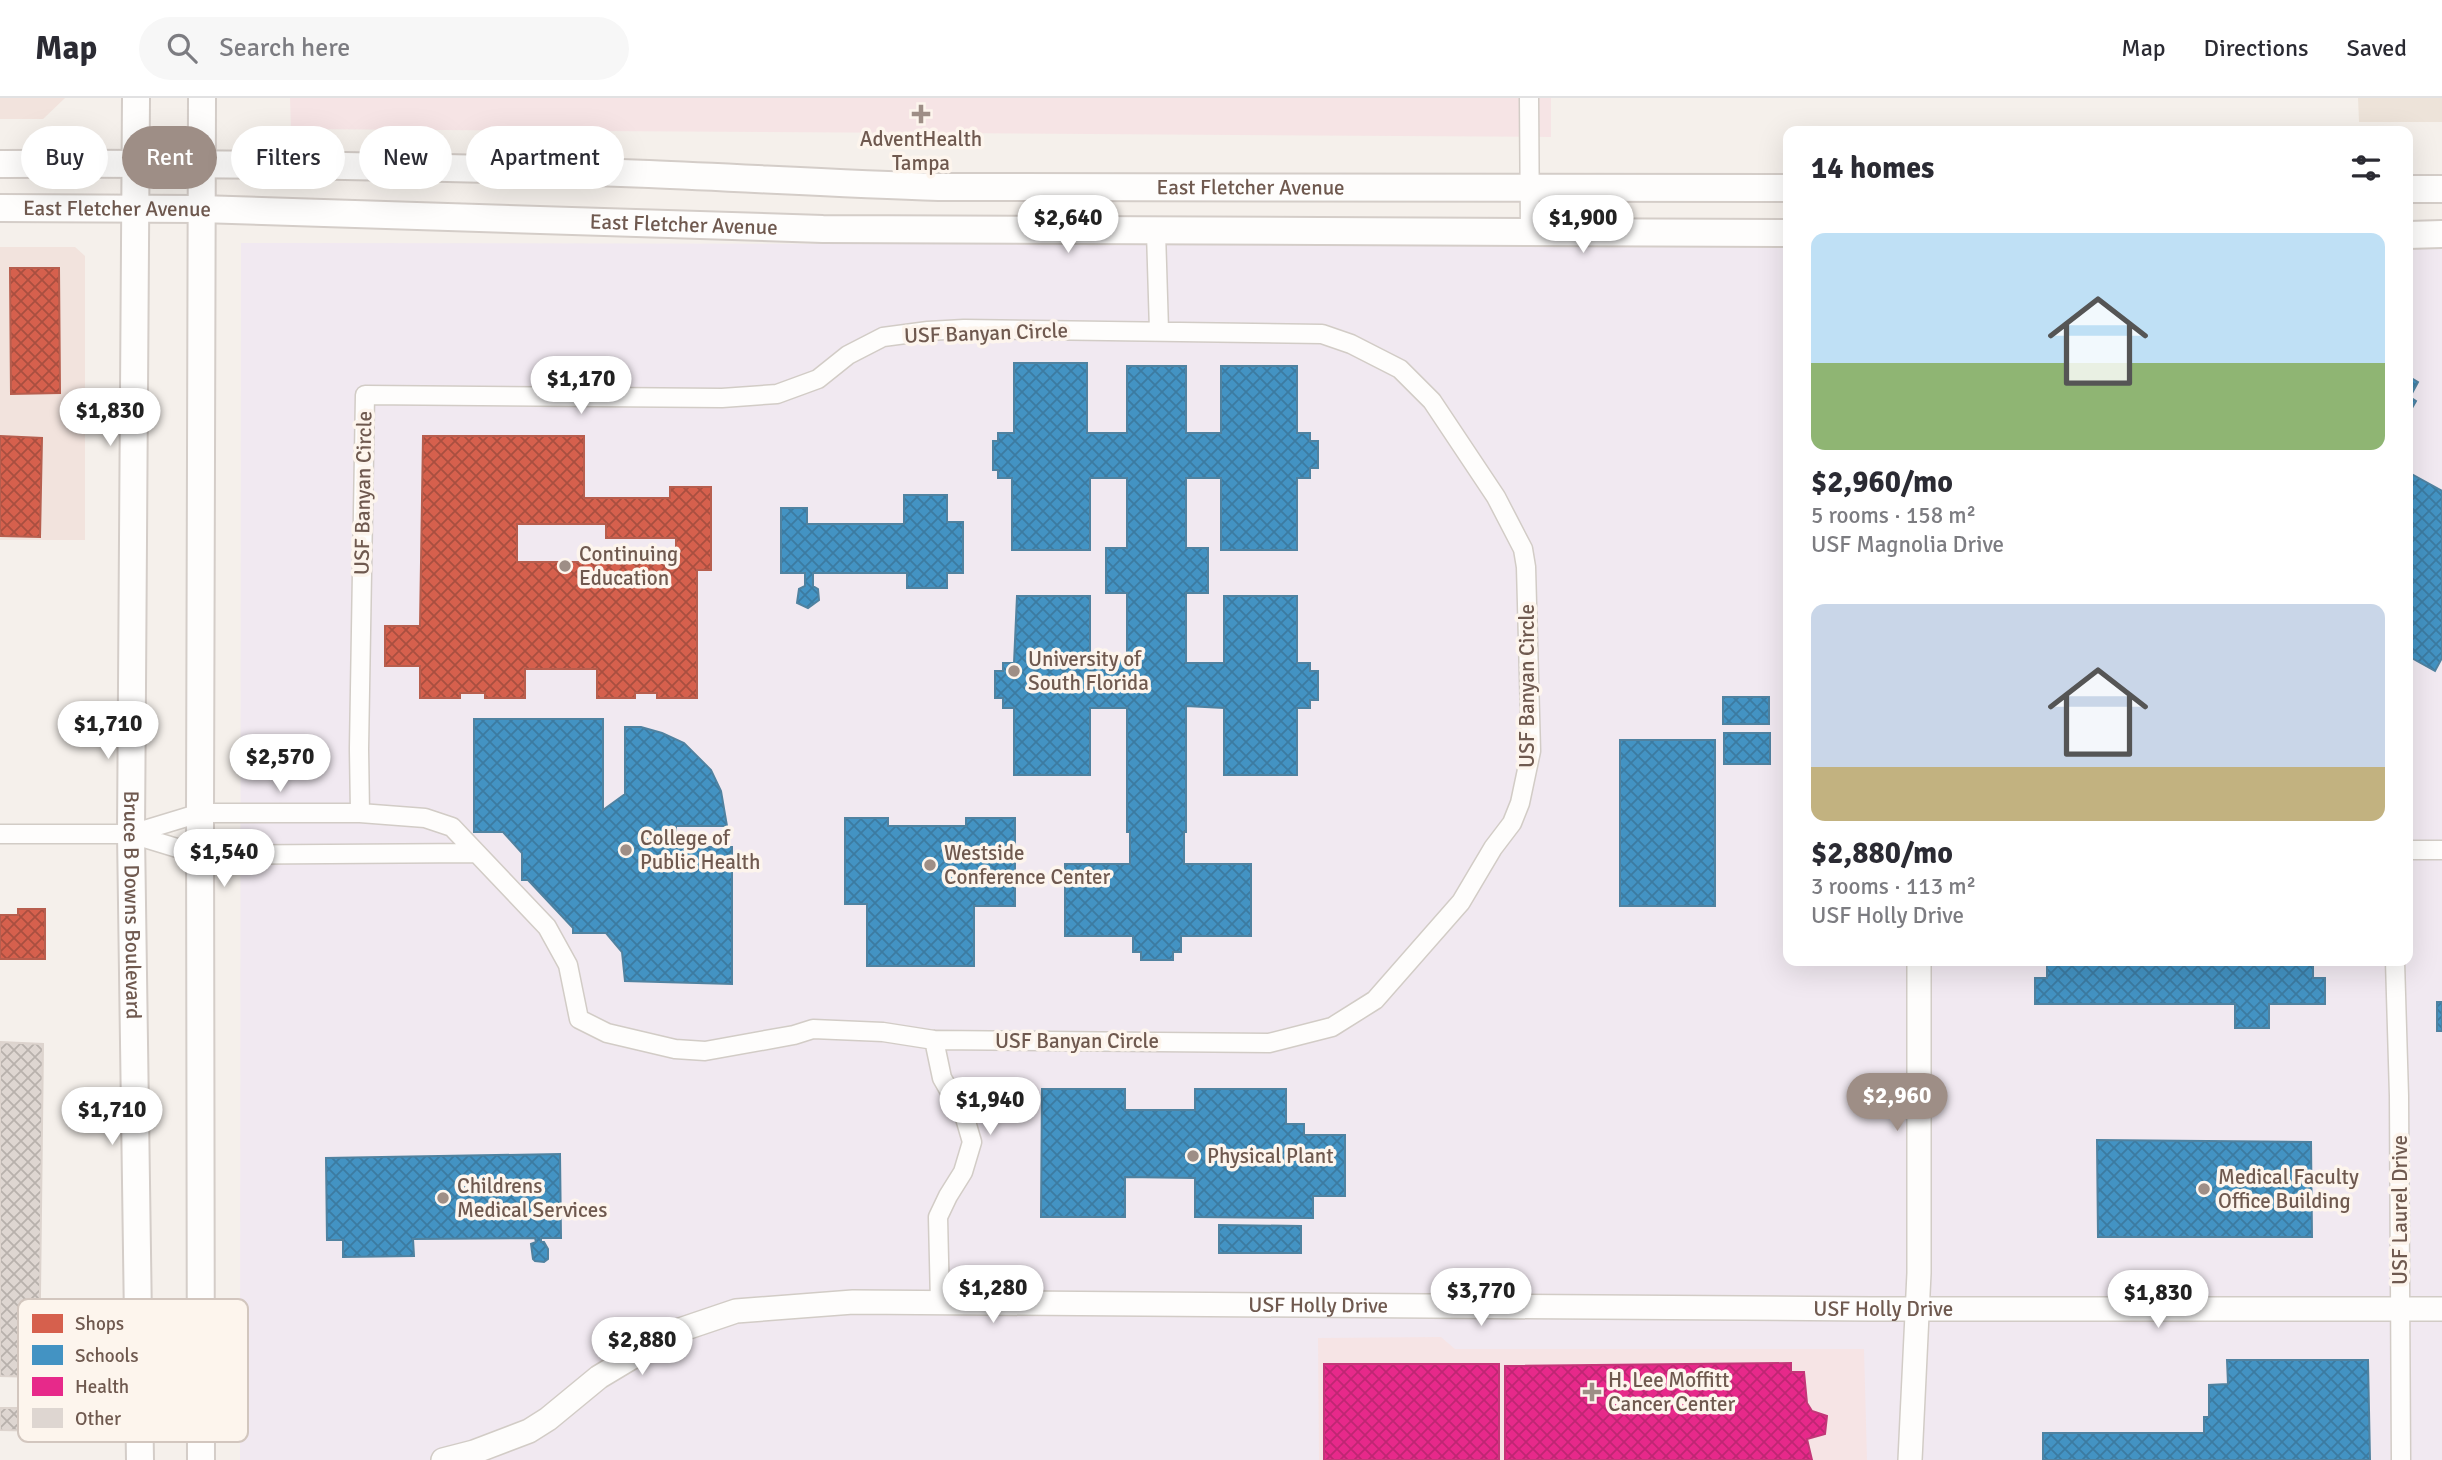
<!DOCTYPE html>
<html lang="en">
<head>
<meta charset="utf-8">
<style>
	:root { --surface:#fff; --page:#f7f7f7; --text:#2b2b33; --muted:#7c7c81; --line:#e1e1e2; --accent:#9e8e86 }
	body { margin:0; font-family:Signika,sans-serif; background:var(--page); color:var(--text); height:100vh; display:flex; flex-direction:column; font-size:26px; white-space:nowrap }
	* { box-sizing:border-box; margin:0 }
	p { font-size:23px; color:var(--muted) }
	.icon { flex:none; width:38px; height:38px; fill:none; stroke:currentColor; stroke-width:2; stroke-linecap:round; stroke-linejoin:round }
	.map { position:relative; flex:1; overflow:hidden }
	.sheet { position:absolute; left:1783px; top:28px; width:630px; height:840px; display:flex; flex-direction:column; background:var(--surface); border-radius:14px; box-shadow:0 7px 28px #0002 }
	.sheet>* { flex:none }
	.guide { position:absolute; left:21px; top:28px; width:665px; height:63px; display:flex; gap:14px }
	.price { position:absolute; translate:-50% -60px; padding:0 16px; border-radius:24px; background:#fff; color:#222; font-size:23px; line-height:46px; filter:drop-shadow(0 2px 4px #0008) }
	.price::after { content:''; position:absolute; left:50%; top:42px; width:21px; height:16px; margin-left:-10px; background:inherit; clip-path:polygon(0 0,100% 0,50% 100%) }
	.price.selected { background:var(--accent); color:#fff }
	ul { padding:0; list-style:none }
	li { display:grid; align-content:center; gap:14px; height:371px; padding:0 28px }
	li span { display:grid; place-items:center; height:217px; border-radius:14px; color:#555 }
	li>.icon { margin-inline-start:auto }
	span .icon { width:126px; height:126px; fill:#fffc; stroke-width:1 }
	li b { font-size:30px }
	h2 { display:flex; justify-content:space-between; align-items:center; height:84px; padding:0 28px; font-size:30px }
	.tag { padding:0 24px; border-radius:32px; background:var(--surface); box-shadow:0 7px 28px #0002; font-size:24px; line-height:63px }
	.tag.selected { background:var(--accent); color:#fff }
	header { display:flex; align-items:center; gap:42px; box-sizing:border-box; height:98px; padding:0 35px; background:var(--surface); border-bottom:2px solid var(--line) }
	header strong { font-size:33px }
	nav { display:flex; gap:38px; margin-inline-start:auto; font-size:24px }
	.search { width:490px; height:63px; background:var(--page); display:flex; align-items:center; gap:18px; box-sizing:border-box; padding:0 24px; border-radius:38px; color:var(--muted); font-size:26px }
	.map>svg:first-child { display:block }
	.residential { fill:#ede3d9 }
	.commercial { fill:#f2e3dd }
	.education { fill:#f1e9f1 }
	.medical { fill:#f6e4e5 }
	.shops { fill:url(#shops-cross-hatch); stroke:#b75e4e; stroke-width:2; fill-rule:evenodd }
	.schools { fill:url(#schools-cross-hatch); stroke:#5082a0; stroke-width:2 }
	.health { fill:url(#health-cross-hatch); stroke:#c33778; stroke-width:2 }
	.building { fill:url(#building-cross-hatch); stroke:#ddd4ce; stroke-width:2 }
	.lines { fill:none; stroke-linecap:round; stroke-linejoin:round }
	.minor-casing { stroke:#d2ccc6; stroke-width:21 }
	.tertiary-casing { stroke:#d2ccc6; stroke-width:26 }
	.secondary-casing { stroke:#d4cdc8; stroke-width:30 }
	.minor { stroke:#fefdfc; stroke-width:18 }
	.tertiary { stroke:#fefdfc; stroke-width:23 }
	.secondary { stroke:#fefdfc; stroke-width:26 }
	.poi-dot { fill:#9e8e86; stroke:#fdf5ed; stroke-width:2.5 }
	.labels { text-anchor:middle; stroke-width:7; stroke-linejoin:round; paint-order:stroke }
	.poi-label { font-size:21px; fill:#6f594f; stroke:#fdf5ed; text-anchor:start }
	.street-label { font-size:21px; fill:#6f594f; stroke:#fdf5ed }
	.key { fill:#fdf5ed; stroke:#d2c6be; stroke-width:2 }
	.key-label { font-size:19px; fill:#6f594f }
</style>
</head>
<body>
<header>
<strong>Map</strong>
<div class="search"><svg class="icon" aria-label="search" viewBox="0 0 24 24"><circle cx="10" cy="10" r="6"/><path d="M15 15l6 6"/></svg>Search here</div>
<nav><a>Map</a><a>Directions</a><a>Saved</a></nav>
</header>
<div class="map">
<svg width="2442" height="1362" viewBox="0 0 2442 1362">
	<defs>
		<pattern id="shops-cross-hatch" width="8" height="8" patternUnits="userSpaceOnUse" patternTransform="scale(1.75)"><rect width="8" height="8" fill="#d6604d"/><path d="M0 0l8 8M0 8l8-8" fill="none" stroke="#a94f40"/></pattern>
		<pattern id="schools-cross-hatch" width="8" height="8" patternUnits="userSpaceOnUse" patternTransform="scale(1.75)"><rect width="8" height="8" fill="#4393c3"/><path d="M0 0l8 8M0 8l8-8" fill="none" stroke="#3c7ba1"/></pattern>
		<pattern id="health-cross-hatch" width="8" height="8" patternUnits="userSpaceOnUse" patternTransform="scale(1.75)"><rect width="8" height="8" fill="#e7298a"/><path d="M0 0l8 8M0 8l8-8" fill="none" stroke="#bf2673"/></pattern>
		<pattern id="building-cross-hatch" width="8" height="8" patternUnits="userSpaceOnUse" patternTransform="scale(1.75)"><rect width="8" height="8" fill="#ded6d1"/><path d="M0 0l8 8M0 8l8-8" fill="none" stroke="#b8b1ac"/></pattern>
	</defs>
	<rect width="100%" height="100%" fill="#f5f0eb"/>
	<!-- residential -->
	<path class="residential" d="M2358,0H2442V24H2359Z"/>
	<!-- commercial -->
	<path class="commercial" d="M0,0H65L43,21H0Z
		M0,149H75L85,158V442H0Z"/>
	<!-- education -->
	<path class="education" d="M241,145L1788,147V863H2408V148H2442V1362H240Z"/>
	<!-- medical -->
	<path class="medical" d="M290,0H1551V39L291,31Z
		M1441,1239L1455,1251H1864L1867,1362H1319L1318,1240Z"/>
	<!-- shops -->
	<path class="shops" d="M10,170H59L60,295L11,296Z
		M0,338L42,340L40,439L0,438Z
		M423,338H584V400H670V389H711V472H697V600H657V595H635V600H597V571H525V600H485V595H460V600H420V568H385V528H420ZM517,426H606V440H676V464H517Z
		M18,811H45V861H0V817H18Z"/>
	<!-- schools -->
	<path class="schools" d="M1014,265H1087V335H1127V268H1186V335H1221V268H1297V335H1310V343H1318V370H1310V380H1297V452H1221V380H1186V450H1208V495H1186V565H1224V498H1297V565H1310V573H1318V602H1310V610H1297V677H1224V610L1186,608V734H1184V766H1251V838H1181V854H1173V862H1141V854H1133V838H1065V766H1130V734H1127V610H1090V677H1014V610H1003V600H995V573H1003V565H1014L1017,498H1090V563L1127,562V495H1106V450H1127V380H1090V452H1012V380H998V372H993V343H998V335H1014Z
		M2408,278L2418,284L2410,299L2416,303L2408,317Z
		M2408,374L2442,393V560L2435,573L2408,558Z
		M904,397H947V424H963V475H947V490H907V475H813V488L818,491L819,502L808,510L797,505L799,491L805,488V475H781V410H807V426H904Z
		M1723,599H1769V626H1723Z
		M474,621H603V712L625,696V629H641L662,635L684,645L711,672L721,693L727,728H676V749H732V886L625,883L622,854L606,835H573V830L528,782H522V755L503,734H474Z
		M1724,635H1770V666H1724Z
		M1620,642H1715V808H1620Z
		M845,720H888V728H966V720H1015V808H974V868H867V806H845Z
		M2047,863H2313V880H2325V906H2269V930H2235V906H2035V880H2047Z
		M2437,904H2442V933H2437Z
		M1042,991H1125V1012H1195V991H1286V1026H1304V1037H1345V1098H1313V1120L1195,1119V1080L1125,1079V1119H1041Z
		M2097,1042L2311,1044L2312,1139H2098Z
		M560,1056L561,1140H541V1144H544L548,1151V1161L544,1164L535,1163L533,1161L531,1146L536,1144L535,1140L413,1141L414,1158L343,1159V1142H327L326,1060Z
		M1219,1127L1301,1128V1155H1219Z
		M2227,1262H2368L2370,1362H2043V1335H2204V1319H2209V1287L2228,1286Z"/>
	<!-- health -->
	<path class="health" d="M1791,1265V1274H1804L1807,1305L1812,1313L1827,1318L1825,1336L1807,1341L1812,1362H1505V1268Z
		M1324,1266H1499V1362H1324Z"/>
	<!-- building -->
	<path class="building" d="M0,944L43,946L39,1279L0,1278Z
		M0,1310H50V1333L0,1332Z"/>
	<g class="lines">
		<!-- minor casing -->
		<g class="minor-casing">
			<path id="minor" d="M1529,0L1530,134
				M1156,134L1159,232
				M0,736H131L200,715H360L425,720L452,729L547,829L568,867L579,921L607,935L675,951L705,953L794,937L813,931L883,934L934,942L1269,945L1332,929L1375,902L1461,804L1493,750L1512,725L1520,705L1531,653L1526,469L1523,451L1496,399L1432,303L1400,271L1351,246L1322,236L964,231L928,233L883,239L848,257L818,281L777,296L722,300L365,297L359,651L360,715
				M131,736L200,757L476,755
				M2408,752H2442
				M2395,863L2399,998L2401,1362
				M934,942L942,980L965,1020L972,1044L963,1074L948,1098L938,1119L940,1205"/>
		</g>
		<!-- tertiary casing -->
		<g class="tertiary-casing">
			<g id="tertiary">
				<path id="s1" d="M443,1362L474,1354L529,1333L548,1321L599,1279L674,1234L736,1213L853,1204L1871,1211H2442"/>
				<path d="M1910,1362L1919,1175V863"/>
			</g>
		</g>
		<!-- secondary casing -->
		<g class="secondary-casing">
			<g id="secondary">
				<path id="s2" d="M136,0L131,736L140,1362"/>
				<path id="s3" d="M0,66C216,65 433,68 649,76C746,80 843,86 939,89L1788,90"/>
				<path d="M2408,91H2442"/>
				<path id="s4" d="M0,110L200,111L823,131L1788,135"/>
				<path d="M2408,137L2442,136"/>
				<path d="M201,1362L200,715L202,0"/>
			</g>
		</g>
		<!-- minor -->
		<use href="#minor" class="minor"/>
		<!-- tertiary -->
		<use href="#tertiary" class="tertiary"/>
		<!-- secondary -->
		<use href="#secondary" class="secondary"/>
	</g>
	<!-- markers -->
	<g class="poi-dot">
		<path d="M917.5 5.5h7v7h7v7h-7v7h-7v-7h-7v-7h7z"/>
		<circle cx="565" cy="468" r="7"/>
		<circle cx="1014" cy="573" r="7"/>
		<circle cx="626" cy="752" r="7"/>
		<circle cx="930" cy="767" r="7"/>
		<circle cx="1193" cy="1058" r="7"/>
		<circle cx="2204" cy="1091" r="7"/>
		<circle cx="443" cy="1100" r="7"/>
		<path d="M1588.5 1283.5h7v7h7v7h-7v7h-7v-7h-7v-7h7z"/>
	</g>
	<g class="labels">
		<!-- poi labels -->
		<g class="poi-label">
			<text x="921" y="48" text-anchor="middle">AdventHealth<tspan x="921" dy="24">Tampa</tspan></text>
			<text x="579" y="463">Continuing<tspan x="579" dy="24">Education</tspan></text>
			<text x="1028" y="568">University of<tspan x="1028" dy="24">South Florida</tspan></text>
			<text x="640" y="747">College of<tspan x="640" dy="24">Public Health</tspan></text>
			<text x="944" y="762">Westside<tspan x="944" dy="24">Conference Center</tspan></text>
			<text x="1207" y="1065">Physical Plant</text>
			<text x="2218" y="1086">Medical Faculty<tspan x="2218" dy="24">Office Building</tspan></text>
			<text x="457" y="1095">Childrens<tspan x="457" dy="24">Medical Services</tspan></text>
			<text x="1608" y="1289">H. Lee Moffitt<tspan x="1608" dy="24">Cancer Center</tspan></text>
		</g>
		<!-- street labels -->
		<g class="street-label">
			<text dy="7" stroke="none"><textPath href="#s3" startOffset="1251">East Fletcher Avenue</textPath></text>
			<text dy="7" stroke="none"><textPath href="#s4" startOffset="117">East Fletcher Avenue</textPath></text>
			<text dy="7" stroke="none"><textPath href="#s4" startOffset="684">East Fletcher Avenue</textPath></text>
			<text transform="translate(986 235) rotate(-2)" y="7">USF Banyan Circle</text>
			<text transform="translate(363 395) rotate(-89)" y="7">USF Banyan Circle</text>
			<text transform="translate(1527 588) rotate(-90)" y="7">USF Banyan Circle</text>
			<text dy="7" stroke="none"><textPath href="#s2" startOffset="807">Bruce B Downs Boulevard</textPath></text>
			<text x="1077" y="950">USF Banyan Circle</text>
			<text transform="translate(2400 1112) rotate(-90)" y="7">USF Laurel Drive</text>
			<text dy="7" stroke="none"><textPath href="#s1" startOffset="915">USF Holly Drive</textPath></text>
			<text dy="7" stroke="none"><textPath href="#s1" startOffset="1480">USF Holly Drive</textPath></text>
		</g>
	</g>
	<!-- legend -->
	<rect x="18" y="1201" width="230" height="143" rx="10" class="key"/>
	<rect x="32" y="1216" width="31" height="19" fill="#d6604d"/>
	<rect x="32" y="1247" width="31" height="20" fill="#4393c3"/>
	<rect x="32" y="1279" width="31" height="19" fill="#e7298a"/>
	<rect x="32" y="1310" width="31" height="20" fill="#ded6d1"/>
	<g class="key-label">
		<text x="75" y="1232">Shops</text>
		<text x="75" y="1264">Schools</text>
		<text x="75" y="1295">Health</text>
		<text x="75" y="1327">Other</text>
	</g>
</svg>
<b class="price" style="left:1068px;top:157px">$2,640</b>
<b class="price" style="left:1583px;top:157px">$1,900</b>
<b class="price" style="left:581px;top:318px">$1,170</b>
<b class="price" style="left:110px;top:350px">$1,830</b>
<b class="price" style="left:108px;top:663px">$1,710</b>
<b class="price" style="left:280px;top:696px">$2,570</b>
<b class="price" style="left:224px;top:791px">$1,540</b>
<b class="price selected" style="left:1897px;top:1035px">$2,960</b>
<b class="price" style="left:990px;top:1039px">$1,940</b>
<b class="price" style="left:112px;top:1049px">$1,710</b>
<b class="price" style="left:993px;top:1227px">$1,280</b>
<b class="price" style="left:1481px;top:1230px">$3,770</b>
<b class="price" style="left:2158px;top:1232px">$1,830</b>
<b class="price" style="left:642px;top:1279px">$2,880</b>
<div class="guide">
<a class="tag">Buy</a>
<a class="tag selected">Rent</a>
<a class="tag">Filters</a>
<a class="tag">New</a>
<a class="tag">Apartment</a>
</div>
<section class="sheet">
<h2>14 homes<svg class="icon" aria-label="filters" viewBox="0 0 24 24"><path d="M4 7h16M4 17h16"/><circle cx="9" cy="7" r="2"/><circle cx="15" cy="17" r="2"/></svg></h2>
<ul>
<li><span style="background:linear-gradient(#bfe0f5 60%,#8fb573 0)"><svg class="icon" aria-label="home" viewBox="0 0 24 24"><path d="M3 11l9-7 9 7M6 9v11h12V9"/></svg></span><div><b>$2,960/mo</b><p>5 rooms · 158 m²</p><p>USF Magnolia Drive</p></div></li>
<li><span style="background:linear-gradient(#c9d6e8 75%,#c2b280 0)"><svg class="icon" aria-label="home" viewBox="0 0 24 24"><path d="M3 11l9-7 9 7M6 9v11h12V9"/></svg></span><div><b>$2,880/mo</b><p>3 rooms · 113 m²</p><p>USF Holly Drive</p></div></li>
</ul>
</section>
</div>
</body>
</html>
